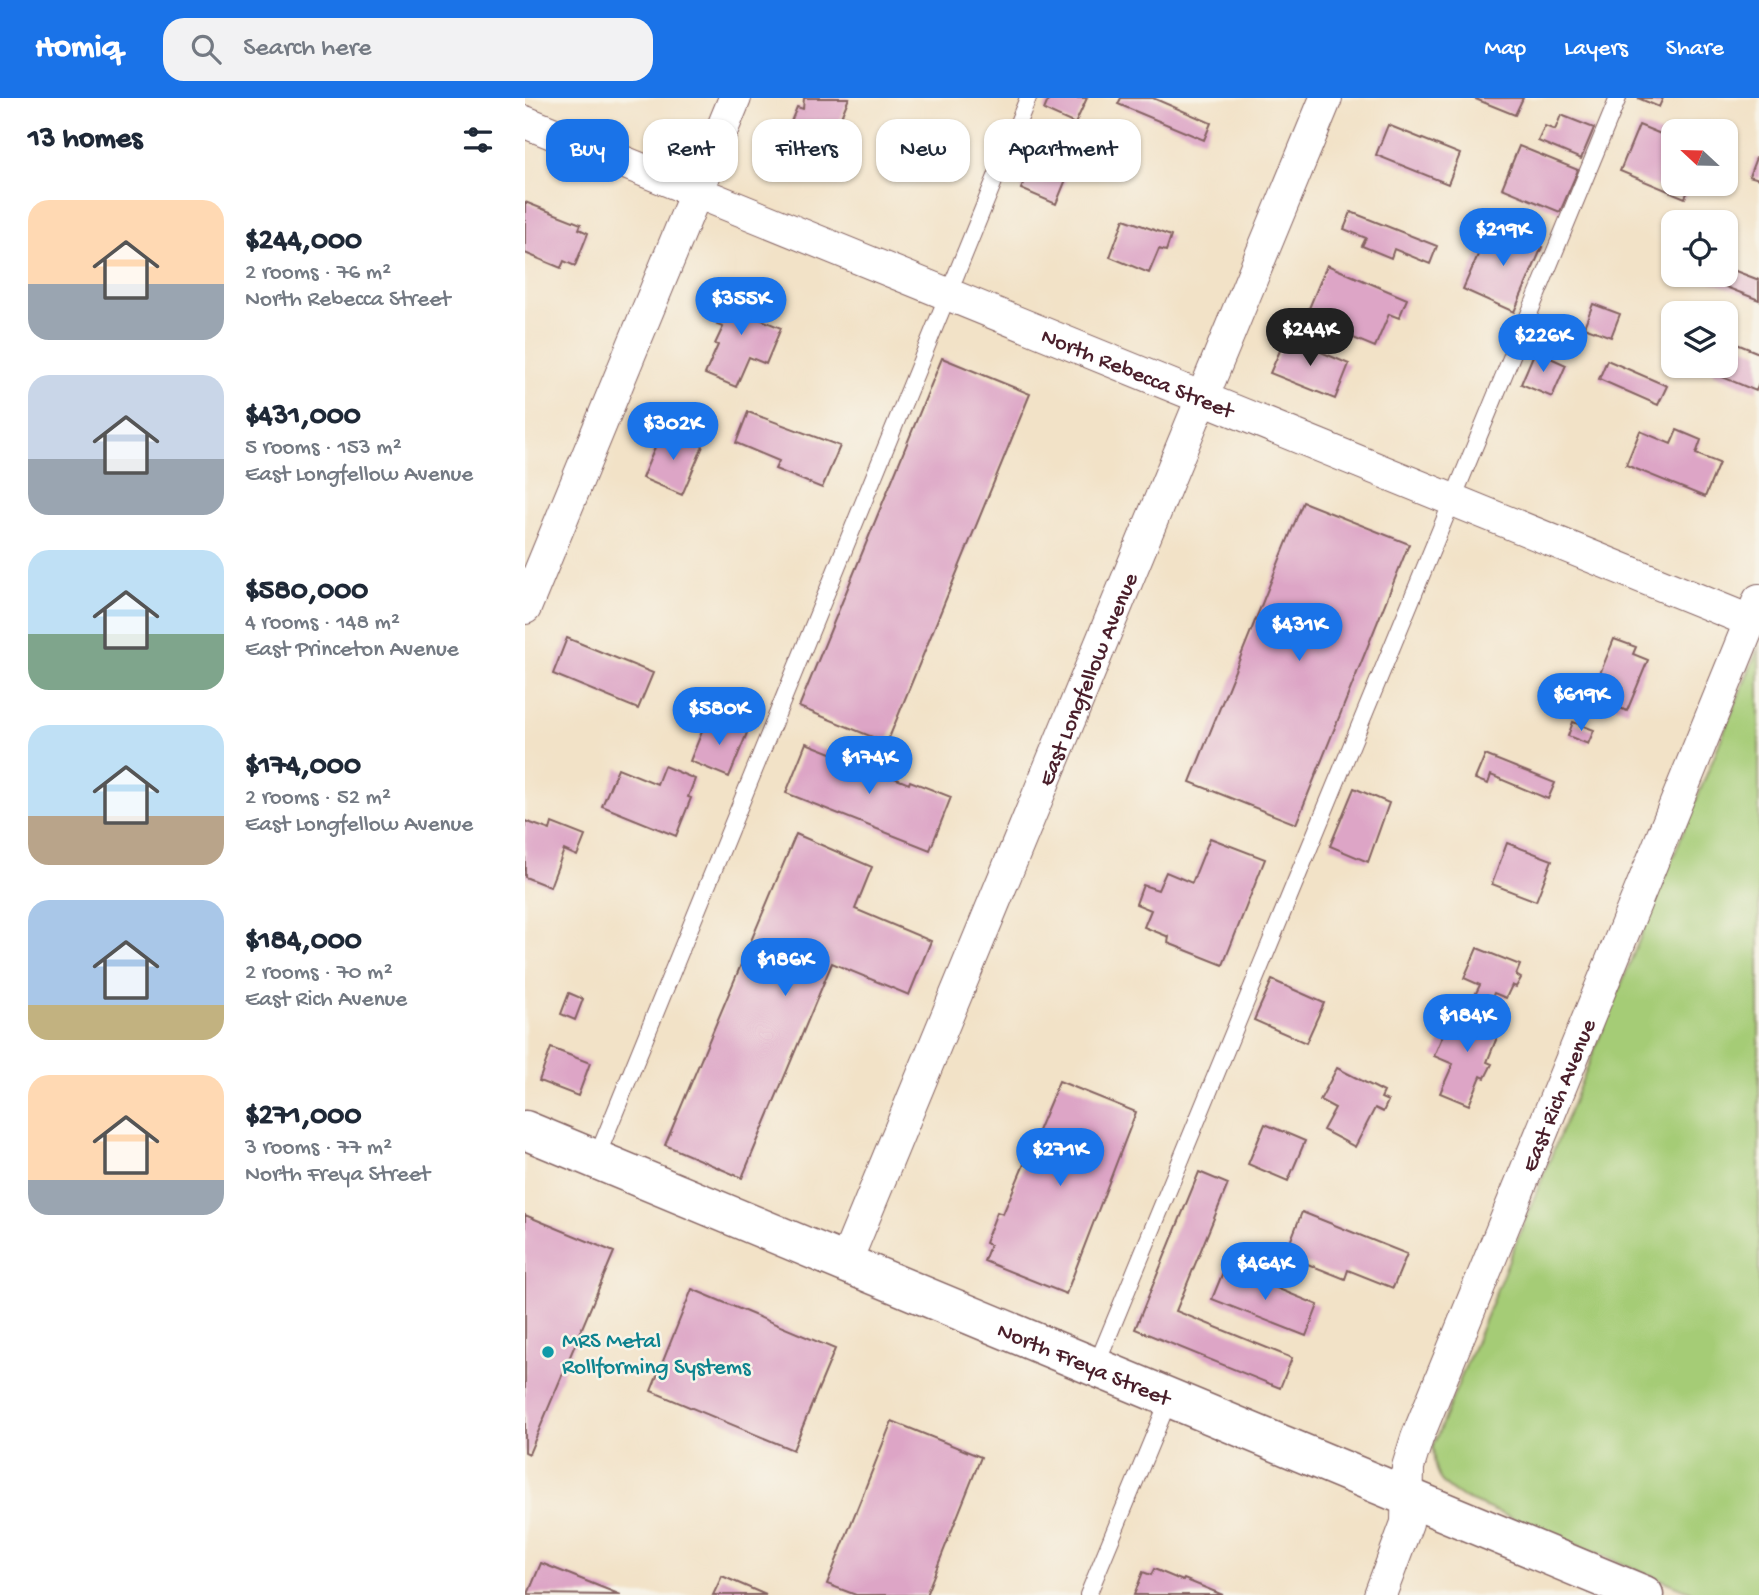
<!DOCTYPE html>
<html lang="en">
<head>
<meta charset="utf-8">
<style>
	:root { --surface:#fff; --page:#f2f2f3; --text:#1f2937; --muted:#747a83; --accent:#1a73e8 }
	body { margin:0; font-family:"Gochi Hand",sans-serif; background:var(--page); color:var(--text); height:100vh; display:flex; flex-direction:column; font-size:26px; white-space:nowrap }
	* { box-sizing:border-box; margin:0 }
	p { font-size:23px; color:var(--muted) }
	.icon { flex:none; width:38px; height:38px; fill:none; stroke:currentColor; stroke-width:2; stroke-linecap:round; stroke-linejoin:round }
	.map { position:relative; flex:1; overflow:hidden }
	.drawer { display:flex; flex-direction:column; background:var(--surface); width:525px }
	.drawer>* { flex:none }
	.top-card { position:absolute; left:21px; top:21px; width:665px; height:63px; display:flex; gap:14px }
	.needle { width:46px; rotate:292deg }
	.buttons { position:absolute; left:1136px; top:21px; display:grid; gap:14px }
	.buttons a { display:grid; place-items:center; width:77px; height:77px; border-radius:14px; background:var(--surface); box-shadow:0 2px 5px #0004; font-size:35px }
	.price { position:absolute; translate:-50% -60px; padding:0 16px; border-radius:24px; background:var(--accent); color:#fff; font-size:23px; line-height:46px; filter:drop-shadow(0 2px 4px #0008) }
	.price::after { content:''; position:absolute; left:50%; top:42px; width:21px; height:16px; margin-left:-10px; background:inherit; clip-path:polygon(0 0,100% 0,50% 100%) }
	.price.selected { background:#222; color:#fff }
	ul { padding:0; list-style:none }
	li { display:flex; align-items:center; gap:21px; height:175px; padding:0 28px }
	li span { display:grid; place-items:center; flex:none; width:196px; height:140px; border-radius:21px; color:#555 }
	li>.icon { margin-inline-start:auto }
	span .icon { width:84px; height:84px; fill:#fffc; stroke-width:1 }
	li b { font-size:30px }
	h2 { display:flex; justify-content:space-between; align-items:center; height:84px; padding:0 28px; font-size:30px }
	.tag { padding:0 24px; border-radius:21px; background:var(--surface); box-shadow:0 2px 5px #0004; font-size:24px; line-height:63px }
	.tag.selected { background:var(--accent); color:#fff }
	header { display:flex; align-items:center; gap:42px; box-sizing:border-box; height:98px; padding:0 35px; background:var(--accent); color:#fff }
	header strong { font-size:33px }
	nav { display:flex; gap:38px; margin-inline-start:auto; font-size:24px }
	.search { width:490px; height:63px; background:var(--page); display:flex; align-items:center; gap:18px; box-sizing:border-box; padding:0 24px; border-radius:21px; color:var(--muted); font-size:26px }
	main { display:flex; flex:1; min-height:0 }
	.map>svg:first-child { display:block }
	.green { fill:#a5cc76; stroke:#787650; stroke-width:2 }
	.building { fill:#dda5c6 }
	.lines { fill:none; stroke-linecap:round; stroke-linejoin:round }
	.service-casing { stroke:#856362; stroke-width:18 }
	.minor-casing { stroke:#856362; stroke-width:34 }
	.tertiary-casing { stroke:#856362; stroke-width:41 }
	.service { stroke:#fff; stroke-width:16 }
	.minor { stroke:#fff; stroke-width:32 }
	.tertiary { stroke:#fff; stroke-width:38 }
	.culture-dot { fill:#0f9aa8; stroke:#f7f3e8; stroke-width:2.5 }
	.labels { text-anchor:middle; stroke-width:5; stroke-linejoin:round; paint-order:stroke }
	.street-label { font-size:23px; fill:#4a1f2b; stroke:#f7f3e8 }
	.culture-label { font-size:23px; fill:#0d838f; stroke:#f7f3e8; text-anchor:start }
</style>
</head>
<body>
<header>
<strong>Homiq</strong>
<div class="search"><svg class="icon" aria-label="search" viewBox="0 0 24 24"><circle cx="10" cy="10" r="6"/><path d="M15 15l6 6"/></svg>Search here</div>
<nav><a>Map</a><a>Layers</a><a>Share</a></nav>
</header>
<main>
<section class="drawer">
<h2>13 homes<svg class="icon" aria-label="filters" viewBox="0 0 24 24"><path d="M4 7h16M4 17h16"/><circle cx="9" cy="7" r="2"/><circle cx="15" cy="17" r="2"/></svg></h2>
<ul>
<li><span style="background:linear-gradient(#ffd9b3 60%,#9aa5b1 0)"><svg class="icon" aria-label="home" viewBox="0 0 24 24"><path d="M3 11l9-7 9 7M6 9v11h12V9"/></svg></span><div><b>$244,000</b><p>2 rooms · 76 m²</p><p>North Rebecca Street</p></div></li>
<li><span style="background:linear-gradient(#c9d6e8 60%,#9aa5b1 0)"><svg class="icon" aria-label="home" viewBox="0 0 24 24"><path d="M3 11l9-7 9 7M6 9v11h12V9"/></svg></span><div><b>$431,000</b><p>5 rooms · 153 m²</p><p>East Longfellow Avenue</p></div></li>
<li><span style="background:linear-gradient(#bfe0f5 60%,#7fa58c 0)"><svg class="icon" aria-label="home" viewBox="0 0 24 24"><path d="M3 11l9-7 9 7M6 9v11h12V9"/></svg></span><div><b>$580,000</b><p>4 rooms · 148 m²</p><p>East Princeton Avenue</p></div></li>
<li><span style="background:linear-gradient(#bfe0f5 65%,#b9a48a 0)"><svg class="icon" aria-label="home" viewBox="0 0 24 24"><path d="M3 11l9-7 9 7M6 9v11h12V9"/></svg></span><div><b>$174,000</b><p>2 rooms · 52 m²</p><p>East Longfellow Avenue</p></div></li>
<li><span style="background:linear-gradient(#a9c7e8 75%,#c2b280 0)"><svg class="icon" aria-label="home" viewBox="0 0 24 24"><path d="M3 11l9-7 9 7M6 9v11h12V9"/></svg></span><div><b>$184,000</b><p>2 rooms · 70 m²</p><p>East Rich Avenue</p></div></li>
<li><span style="background:linear-gradient(#ffd9b3 75%,#9aa5b1 0)"><svg class="icon" aria-label="home" viewBox="0 0 24 24"><path d="M3 11l9-7 9 7M6 9v11h12V9"/></svg></span><div><b>$271,000</b><p>3 rooms · 77 m²</p><p>North Freya Street</p></div></li>
</ul>
</section>
<div class="map">
<svg width="1234" height="1497" viewBox="0 0 1234 1497">
	<rect width="100%" height="100%" fill="#f7f3e8"/>
	<filter id="ink" filterUnits="userSpaceOnUse"><feTurbulence type="fractalNoise" baseFrequency=".0143" numOctaves="2"/><feDisplacementMap in="SourceGraphic" scale="14" xChannelSelector="R" yChannelSelector="G"/><feConvolveMatrix kernelMatrix="1 2 1 2 8 2 1 2 1" color-interpolation-filters="sRGB"/></filter>
	<filter id="wash" filterUnits="userSpaceOnUse"><feTurbulence type="fractalNoise" baseFrequency=".00686" numOctaves="4" result="noise"/><feDisplacementMap in="SourceGraphic" scale="28" xChannelSelector="R" yChannelSelector="G"/><feGaussianBlur stdDeviation="1.57" result="paint"/><feColorMatrix in="noise" values="0 0 0 0 0 0 0 0 0 0 0 0 0 0 0 0 0 1.4 0 .05"/><feComposite in="paint" operator="in"/></filter>
	<g filter="url(#wash)">
		<rect width="100%" height="100%" fill="#f2e2c7"/>
		<!-- green -->
		<path class="green" d="M1234,548V1497H1174L936,1399C912,1384 909,1377 908,1348Z"/>
		<g id="blocks">
			<!-- building -->
			<path class="building" d="M279,0H324L298,62L257,45L272,9L278,11Z
				M524,0H562L550,26L519,12Z
				M596,0H628L686,25L679,42L593,6Z
				M948,0H998L990,17Z
				M1113,0H1138L1134,9Z
				M1036,17L1069,30L1056,61L1013,43L1020,28L1030,32Z
				M863,27L935,56L923,86L851,57Z
				M1114,27L1148,41V86H1166L1160,100L1095,73Z
				M522,30L556,45L531,106L496,91Z
				M994,48L1053,72L1035,114L977,90Z
				M1231,60L1234,61V81L1224,78Z
				M0,104L56,126L54,131L63,135L50,168L39,163L36,170L0,155Z
				M826,114L912,148L905,166L869,151L866,160L837,148L841,140L819,131Z
				M599,121L646,138L641,153L634,151L624,175L585,159Z
				M966,127L1017,149L989,214L938,191Z
				M802,167L882,201L874,220L864,216L850,249L780,220Z
				M1200,169L1234,182V202L1170,177H1200Z
				M207,188L240,202L232,220L256,230L241,266L224,259L211,289L180,276L193,247L190,246L198,229L192,227Z
				M1068,206L1095,216L1086,239L1059,229Z
				M761,239L824,266L810,301L745,275Z
				M1202,242L1234,255V286L1231,293L1188,275L1191,268H1200Z
				M1010,253L1041,267L1027,299L996,286Z
				M417,260L505,296L362,645L274,609Z
				M1082,262L1142,288L1133,307L1074,281Z
				M223,314L315,348L297,390L250,371L254,363L211,345Z
				M138,331L178,348L157,397L117,380Z
				M1152,332L1176,342L1171,356L1194,365L1180,399L1101,367L1115,333L1146,346Z
				M778,404L884,446L771,726L665,684Z
				M42,540L128,575L113,611L28,576Z
				M1089,541L1111,549L1108,556L1123,562L1102,613L1066,598Z
				M183,619L222,635L204,679L165,663Z
				M1048,624L1069,632L1063,646L1043,638Z
				M281,645L384,686L385,683L426,699L405,752L261,695Z
				M960,657L1030,685L1023,701L966,677L963,686L950,681Z
				M139,668L170,681L163,699L166,700L151,738L77,708L93,670L132,686Z
				M829,690L864,705L843,764L805,748Z
				M0,723L25,732L27,725L60,738L52,758L39,752L25,789L0,779Z
				M271,736L347,769L330,811L406,843L384,897L307,865L217,1080L140,1047Z
				M685,740L740,761L698,867L643,845L644,839L619,829L626,812L611,806L618,787L633,792L641,774L667,785Z
				M982,745L1027,762L1011,803L967,786Z
				M952,850L995,867L991,877L996,880L991,889L987,887L981,900L969,895L964,906L949,899L955,887L939,880Z
				M747,882L799,905L781,945L729,922Z
				M44,895L58,901L50,922L36,916Z
				M936,910L977,927L962,964L967,966L960,980L956,978L944,1007L915,995L928,966L909,958L922,927L927,930Z
				M26,950L65,965L53,998L14,983Z
				M812,970L859,994L856,1000L863,1003L858,1014L850,1010L830,1049L798,1032L810,1010L795,1002Z
				M534,983L611,1014L541,1196L459,1163L465,1147L460,1145L472,1114L478,1116Z
				M740,1026L780,1043L763,1083L723,1066Z
				M674,1074L703,1086L651,1213L767,1260L755,1290L610,1231Z
				M777,1114L882,1156L868,1190L823,1172L820,1181L760,1157Z
				M0,1117L89,1154L4,1356L0,1354Z
				M700,1169L793,1207L781,1238L687,1201Z
				M167,1191L310,1251L268,1352L126,1293Z
				M367,1323L456,1359L401,1497H331L302,1486Z
				M16,1465L96,1497L3,1496Z
				M629,1471L658,1483L659,1481L698,1497H609L618,1474L626,1477Z
				M197,1478L241,1497H188Z"/>
		</g>
	</g>
	<g filter="url(#ink)">
		<use href="#blocks" fill-opacity="0" stroke="#856362" stroke-width="2"/>
		<g class="lines">
			<!-- service casing -->
			<g class="service-casing">
				<path id="service" d="M71,1061L503,0
					M571,1268L1093,0
					M563,1497L645,1299"/>
			</g>
			<!-- minor casing -->
			<g class="minor-casing">
				<g id="minor">
					<path id="s1" d="M0,24L1225,523"/>
					<path d="M0,510L210,0"/>
					<path id="s2" d="M321,1163L801,0"/>
					<path id="s3" d="M855,1497L882,1425L883,1369L892,1340L1234,502"/>
				</g>
			</g>
			<!-- tertiary casing -->
			<g class="tertiary-casing">
				<g id="tertiary">
					<path id="s4" d="M0,1032L1119,1497"/>
				</g>
			</g>
			<!-- service -->
			<use href="#service" class="service"/>
			<!-- minor -->
			<use href="#minor" class="minor"/>
			<!-- tertiary -->
			<use href="#tertiary" class="tertiary"/>
		</g>
	</g>
	<!-- markers -->
	<circle class="culture-dot" cx="23" cy="1254" r="7"/>
	<g class="labels">
		<!-- street labels -->
		<g class="street-label">
			<text dy="8" stroke="none"><textPath href="#s1" startOffset="662">North Rebecca Street</textPath></text>
			<text dy="8" stroke="none"><textPath href="#s2" startOffset="630">East Longfellow Avenue</textPath></text>
			<text dy="8" stroke="none"><textPath href="#s3" startOffset="534">East Rich Avenue</textPath></text>
			<text dy="8" stroke="none"><textPath href="#s4" startOffset="606">North Freya Street</textPath></text>
		</g>
		<!-- culture labels -->
		<g class="culture-label">
			<text x="37" y="1249">MRS Metal<tspan x="37" dy="26">Rollforming Systems</tspan></text>
		</g>
	</g>
</svg>
<div class="buttons">
<a><svg class="needle" viewBox="-14 -14 28 28"><path d="M0-13l5 13h-10z" fill="#e53935"/><path d="M0 13l5-13h-10z" fill="#747a83"/></svg></a>
<a><svg class="icon" aria-label="locate" viewBox="0 0 24 24"><circle cx="12" cy="12" r="6"/><path d="M12 2v4M12 18v4M2 12h4M18 12h4"/></svg></a>
<a><svg class="icon" aria-label="layers" viewBox="0 0 24 24"><path d="M12 4l9 5-9 5-9-5zM3 14l9 5 9-5"/></svg></a>
</div>
<b class="price" style="left:978px;top:170px">$219K</b>
<b class="price" style="left:216px;top:239px">$355K</b>
<b class="price selected" style="left:785px;top:270px">$244K</b>
<b class="price" style="left:1018px;top:276px">$226K</b>
<b class="price" style="left:148px;top:364px">$302K</b>
<b class="price" style="left:774px;top:565px">$431K</b>
<b class="price" style="left:1056px;top:635px">$619K</b>
<b class="price" style="left:194px;top:649px">$580K</b>
<b class="price" style="left:344px;top:698px">$174K</b>
<b class="price" style="left:260px;top:900px">$186K</b>
<b class="price" style="left:942px;top:956px">$184K</b>
<b class="price" style="left:535px;top:1090px">$271K</b>
<b class="price" style="left:740px;top:1204px">$464K</b>
<div class="top-card">
<a class="tag selected">Buy</a>
<a class="tag">Rent</a>
<a class="tag">Filters</a>
<a class="tag">New</a>
<a class="tag">Apartment</a>
</div>
</div>
</main>
</body>
</html>
